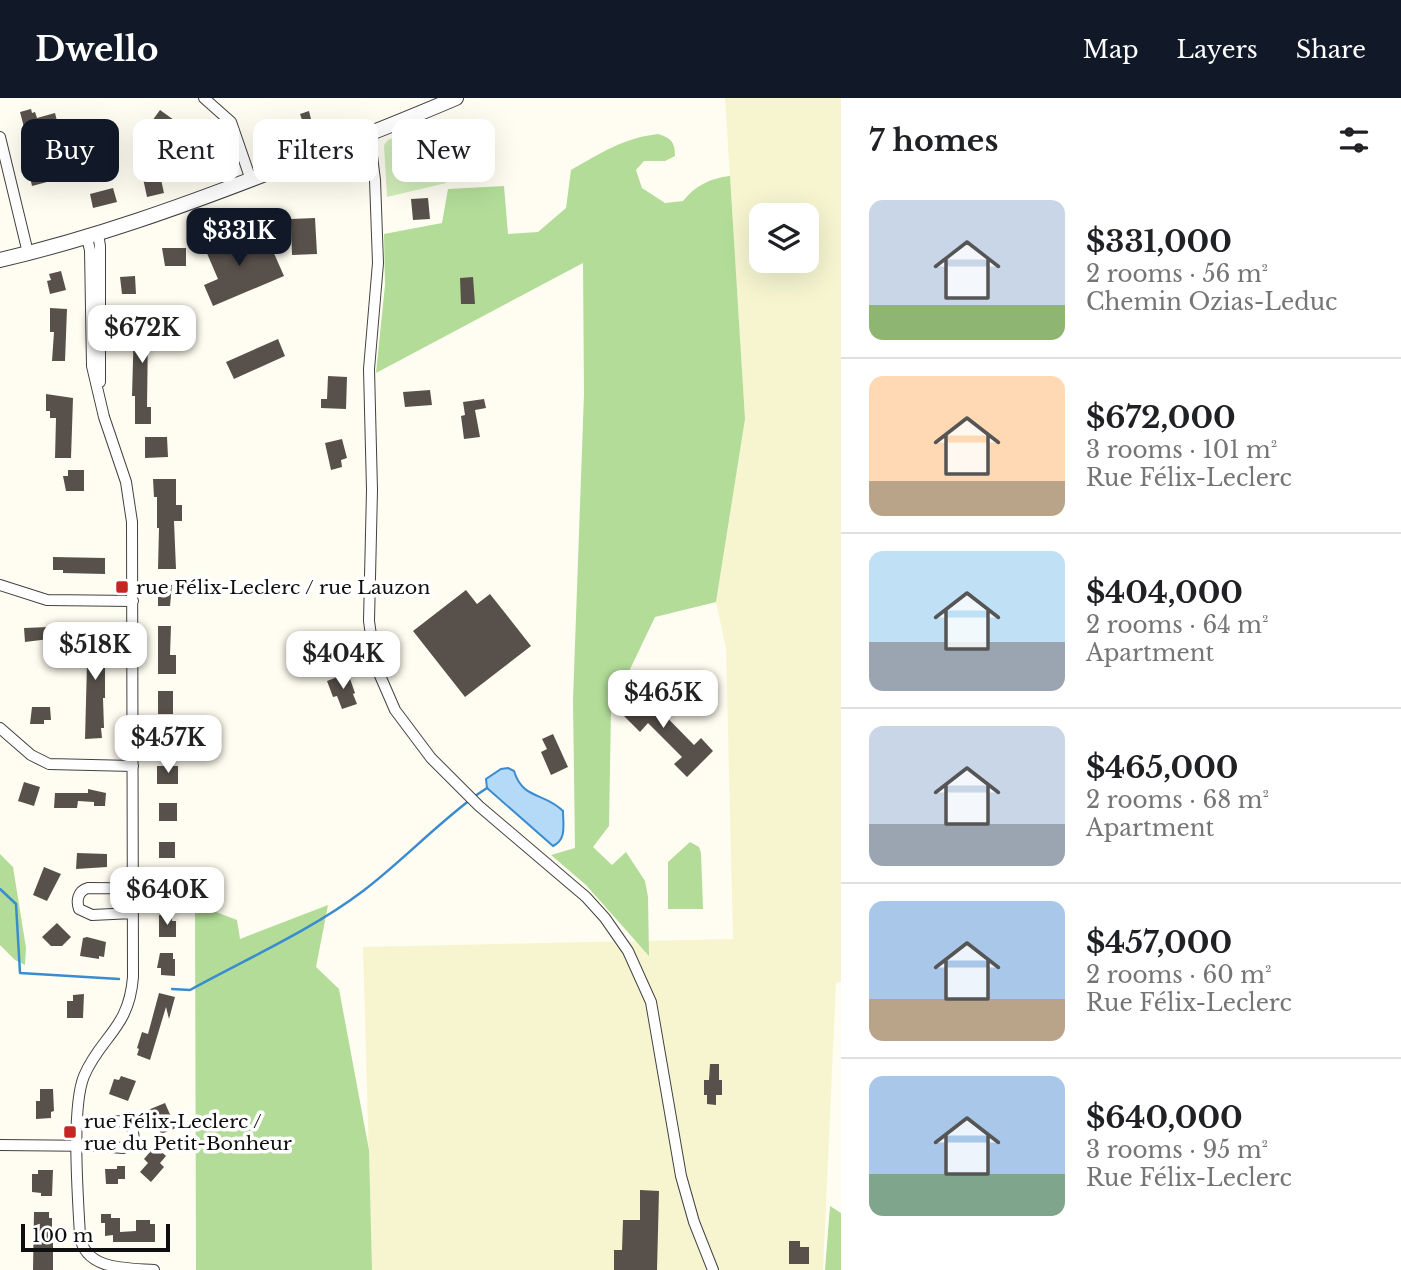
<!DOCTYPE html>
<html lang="en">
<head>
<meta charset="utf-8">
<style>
	:root { --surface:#fff; --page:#f2f2f2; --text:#202124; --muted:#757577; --line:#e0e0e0; --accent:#111827 }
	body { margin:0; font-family:"Libre Baskerville",serif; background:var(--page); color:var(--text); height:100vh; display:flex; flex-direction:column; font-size:26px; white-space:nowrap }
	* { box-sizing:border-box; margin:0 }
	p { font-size:23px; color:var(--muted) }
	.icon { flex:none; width:38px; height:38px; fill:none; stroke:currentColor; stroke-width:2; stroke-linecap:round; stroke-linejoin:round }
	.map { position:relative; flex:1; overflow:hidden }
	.drawer { display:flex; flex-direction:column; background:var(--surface); width:560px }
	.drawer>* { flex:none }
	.top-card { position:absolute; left:21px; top:21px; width:665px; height:63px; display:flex; gap:14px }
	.fabs { position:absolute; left:749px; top:105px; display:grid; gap:14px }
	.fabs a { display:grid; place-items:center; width:70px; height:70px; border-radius:14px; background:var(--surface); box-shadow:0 7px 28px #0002; font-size:35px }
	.scale { position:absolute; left:21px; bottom:18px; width:149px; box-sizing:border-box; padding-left:7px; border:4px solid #0f0f0f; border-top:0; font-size:19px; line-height:24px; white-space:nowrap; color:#0f0f0f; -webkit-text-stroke:5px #fff; paint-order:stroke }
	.price { position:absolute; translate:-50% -60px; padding:0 16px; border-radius:14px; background:#fff; color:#222; font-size:23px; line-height:46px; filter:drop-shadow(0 2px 4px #0008) }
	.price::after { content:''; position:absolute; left:50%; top:42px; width:21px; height:16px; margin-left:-10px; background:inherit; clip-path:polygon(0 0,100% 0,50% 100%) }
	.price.selected { background:var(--accent); color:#fff }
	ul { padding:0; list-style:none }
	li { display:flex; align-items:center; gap:21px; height:175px; padding:0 28px }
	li+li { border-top:2px solid var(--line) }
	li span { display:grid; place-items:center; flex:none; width:196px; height:140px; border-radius:14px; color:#555 }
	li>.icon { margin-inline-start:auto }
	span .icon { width:84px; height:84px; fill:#fffc; stroke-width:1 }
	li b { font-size:30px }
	h2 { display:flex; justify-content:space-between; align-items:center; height:84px; padding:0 28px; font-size:30px }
	.pill { padding:0 24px; border-radius:14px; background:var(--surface); box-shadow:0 7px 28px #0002; font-size:24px; line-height:63px }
	.pill.selected { background:var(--accent); color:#fff }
	header { display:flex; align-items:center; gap:42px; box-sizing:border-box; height:98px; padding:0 35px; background:var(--accent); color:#fff }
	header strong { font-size:33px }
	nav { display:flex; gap:38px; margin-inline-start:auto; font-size:24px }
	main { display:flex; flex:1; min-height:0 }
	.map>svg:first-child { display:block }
	.farmland { fill:#f6f5d0; fill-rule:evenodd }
	.green { fill:#d0ebb9 }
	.forest { fill:#b2dc98 }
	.water { fill:#b5daf7; stroke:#3a8bd0; stroke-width:2 }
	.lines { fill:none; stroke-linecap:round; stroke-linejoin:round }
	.stream { stroke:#3a8bd0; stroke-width:2.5 }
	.building { fill:#58514b }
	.minor-casing { stroke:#424242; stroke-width:12 }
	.tertiary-casing { stroke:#424242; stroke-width:16 }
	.minor { stroke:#fff; stroke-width:10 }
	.tertiary { stroke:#fff; stroke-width:14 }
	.poi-dot { fill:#c32623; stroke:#fff; stroke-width:2.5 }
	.labels { text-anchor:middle; stroke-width:7; stroke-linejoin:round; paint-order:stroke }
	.poi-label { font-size:19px; fill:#0f0f0f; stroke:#fff; text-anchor:start }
</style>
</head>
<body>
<header>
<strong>Dwello</strong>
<nav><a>Map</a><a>Layers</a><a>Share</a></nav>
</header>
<main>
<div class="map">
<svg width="841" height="1172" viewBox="0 0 841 1172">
	<rect width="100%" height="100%" fill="#fffdf1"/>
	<!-- farmland -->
	<path class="farmland" d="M725,0H841V884L836,885L823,1172H372L363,849L733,841L726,550L716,504L745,321ZM761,117H807V163H761Z"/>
	<!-- green -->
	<path class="green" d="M433,22L446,85L387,99L384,47L388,42Z"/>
	<!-- forest -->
	<path class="forest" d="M658,36C671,40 675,44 675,58L665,63H644L636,72L642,90L665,105L683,103C695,88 710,80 730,78L745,321L716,504L655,519L611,611L609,728L593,749L612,767L626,754L645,783L648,799L649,858L586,787L551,757L575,750L573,602L584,296L583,165L376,275L385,187L384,136L442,125L448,91L504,88L508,136L538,134L566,110L571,72C601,55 623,40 658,36Z
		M690,744L699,749L701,755L703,811H668V764Z
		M0,756L13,769L26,850L25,867L15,862L0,847Z
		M195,806L237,822L240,841L328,807L316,869L339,891L369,1052L372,1172H196Z
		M830,1108L841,1115V1172H825Z"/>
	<!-- water -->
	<path class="water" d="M508,670L514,673C523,702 544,694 563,713C563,727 567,741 553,748L487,690L486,681L501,671Z"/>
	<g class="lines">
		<!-- stream -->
		<path class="stream" d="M475,698L487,690
			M0,791L16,806L20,875L119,881
			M172,891L190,892C248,860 310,833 363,793C401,764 433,730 470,702"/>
	</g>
	<!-- building -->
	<path class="building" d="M31,11L32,15L35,14L37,20L55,15L57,23L52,24L56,37L39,41L43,54L39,55L47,84L32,88L22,43L27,41L20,14Z
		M160,12L174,22L173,24L176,27L170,35L152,23Z
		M309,13L314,33L274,43L271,30L302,22L300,16Z
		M158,68L164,95L147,99L141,71Z
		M113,90L117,104L93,110L90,96Z
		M428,100L430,121L413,122L411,101Z
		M315,120L317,156L292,157L291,121Z
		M235,133L244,154L269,144L284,178L213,208L204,187L218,181L203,146Z
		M162,150H186V168H165Z
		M61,173L66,192L50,196L47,183L51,182L49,176Z
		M135,178L136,196H122L120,179Z
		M473,179L475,206H461L460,180Z
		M50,210L67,211L65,263H52L54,234H50Z
		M139,212H156V232L148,234L147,309H151V326H135V298H132L134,227L135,221H139Z
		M278,241L285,258L234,281L226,264Z
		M328,278L347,279L346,311L321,310V301H327Z
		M430,292L432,307L405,309L403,294Z
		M46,296L73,300L71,360H55L56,320H50V313H46Z
		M484,301L486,310L475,312L480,339L464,341L461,318L465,317L463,304Z
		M145,339H167L168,359L145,360Z
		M342,341L347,360L341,362L342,369L331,372L325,345Z
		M68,372H84V393H66L63,378H68Z
		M153,381H176V407H182V423H174L176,471H158L159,430H157V399H154Z
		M53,459L105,460V476L63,475V472H53Z
		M158,487H172L170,508H158Z
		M466,492L477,506L490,496L531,548L465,599L413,533Z
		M105,527V600H103L104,630H101L102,640L85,641L88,528Z
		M158,528H171L170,557H176V576H158Z
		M49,529V541L25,544L24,530Z
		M348,575L355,595L353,596L357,606L342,611L337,598L333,599L327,583Z
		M636,588L694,647L701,640L713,653L687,679L674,666L682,659L648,625L640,634L615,609Z
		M158,593H173V616H158Z
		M32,609H50L51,622H44V626H30Z
		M553,636L568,669L551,677L541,654L547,651L542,641Z
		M157,668H178V686H157Z
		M24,684L40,689L34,708L18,703Z
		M88,691L106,695L105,708H94V704L78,703L77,710H54L55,695H88Z
		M159,705H177V723H159Z
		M159,744H175V760H159Z
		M77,755L107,756V769L76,771Z
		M44,769L61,776L47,803L33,797Z
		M159,817H172V823H176V839H159Z
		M57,825L71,839L62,848H51L42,839Z
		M87,839L106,844L104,859L99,858V861L80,858L83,840Z
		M160,855H173V861H175V878L161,877V870H157Z
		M159,895L175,899L169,921L166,909L150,962L137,957L139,951L137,950L142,934L148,936Z
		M84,896L83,920H67V903H73V897Z
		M710,966H719V982H722V997H716V1007L707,1006V997H704V982H709Z
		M121,978L136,983L128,1003L109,996L114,981L119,982Z
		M40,991H53L54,1013L51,1014V1020L36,1021V1003H40Z
		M165,1005L176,1030L161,1036L148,1012Z
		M155,1048L166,1058L160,1065L164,1069L151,1084L140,1074L148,1065L144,1061Z
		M117,1068H125V1081H118V1086H106L105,1071H117Z
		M38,1072H53L52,1098H41V1095L32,1094V1076H38Z
		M640,1092L659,1093L657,1172H614V1152H622L623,1122H640Z
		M34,1114H49V1120H52V1129H49L48,1145H53V1172H33Z
		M101,1116H111V1120H120V1134L136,1133V1122H150V1126H155V1144H113V1137L105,1138V1125H101Z
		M789,1143H800V1149H809V1166H789Z"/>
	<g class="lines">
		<!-- minor casing -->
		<g class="minor-casing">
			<path id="minor" d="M204,0L231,24L251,82
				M366,38L371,50L375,82L378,165L369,271L372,392L369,523L375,566L395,612L431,660L479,708L586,799L605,820L628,853L651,904L681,1078L694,1124L713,1172
				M0,39L28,155
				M98,136L100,148V284
				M87,140L90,152L92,268L104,319L126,384L132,424L133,879C129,931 101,938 84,978C71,1010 78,1100 80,1138C85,1172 125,1170 154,1172
				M0,487L47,502L133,503
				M0,630L31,657L49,666L133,668
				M133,815L92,817L79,811C76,802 78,793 88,790L190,791
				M0,1047L100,1048L123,1050L134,1041L132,1028L123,1023L78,1026"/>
		</g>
		<!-- tertiary casing -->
		<g class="tertiary-casing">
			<path id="tertiary" d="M0,162C94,140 183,108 273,73C334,50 395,26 456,0"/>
		</g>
		<!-- minor -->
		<use href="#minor" class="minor"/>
		<!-- tertiary -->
		<use href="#tertiary" class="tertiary"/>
	</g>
	<!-- markers -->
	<g class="poi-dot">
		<rect x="115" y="482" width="14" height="14" rx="3.5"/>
		<rect x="63" y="1027" width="14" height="14" rx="3.5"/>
	</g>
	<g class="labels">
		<!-- poi labels -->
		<g class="poi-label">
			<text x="136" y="496">rue Félix-Leclerc / rue Lauzon</text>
			<text x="84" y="1030">rue Félix-Leclerc /<tspan x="84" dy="22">rue du Petit-Bonheur</tspan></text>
		</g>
	</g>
</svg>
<div class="fabs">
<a><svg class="icon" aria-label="layers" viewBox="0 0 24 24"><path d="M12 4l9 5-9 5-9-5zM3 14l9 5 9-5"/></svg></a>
</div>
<div class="scale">100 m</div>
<b class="price selected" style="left:239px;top:170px">$331K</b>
<b class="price" style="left:142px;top:267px">$672K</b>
<b class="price" style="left:95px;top:584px">$518K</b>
<b class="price" style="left:343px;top:593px">$404K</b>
<b class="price" style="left:663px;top:632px">$465K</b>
<b class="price" style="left:168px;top:677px">$457K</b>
<b class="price" style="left:167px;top:829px">$640K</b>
<div class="top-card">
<a class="pill selected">Buy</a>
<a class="pill">Rent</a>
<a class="pill">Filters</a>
<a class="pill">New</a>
</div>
</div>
<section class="drawer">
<h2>7 homes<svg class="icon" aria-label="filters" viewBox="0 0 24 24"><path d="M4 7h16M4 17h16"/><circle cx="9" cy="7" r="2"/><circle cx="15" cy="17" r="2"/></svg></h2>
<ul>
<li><span style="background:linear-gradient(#c9d6e8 75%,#8fb573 0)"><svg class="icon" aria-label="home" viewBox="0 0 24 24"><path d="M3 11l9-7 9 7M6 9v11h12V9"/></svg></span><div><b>$331,000</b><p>2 rooms · 56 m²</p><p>Chemin Ozias-Leduc</p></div></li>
<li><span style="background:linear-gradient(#ffd9b3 75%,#b9a48a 0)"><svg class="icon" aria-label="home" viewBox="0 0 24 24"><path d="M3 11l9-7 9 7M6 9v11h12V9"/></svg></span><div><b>$672,000</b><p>3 rooms · 101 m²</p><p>Rue Félix-Leclerc</p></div></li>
<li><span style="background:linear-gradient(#bfe0f5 65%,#9aa5b1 0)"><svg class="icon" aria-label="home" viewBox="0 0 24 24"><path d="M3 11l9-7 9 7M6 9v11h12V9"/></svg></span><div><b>$404,000</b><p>2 rooms · 64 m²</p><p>Apartment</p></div></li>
<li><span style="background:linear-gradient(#c9d6e8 70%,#9aa5b1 0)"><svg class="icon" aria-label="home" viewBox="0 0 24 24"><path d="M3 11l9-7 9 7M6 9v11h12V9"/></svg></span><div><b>$465,000</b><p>2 rooms · 68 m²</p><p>Apartment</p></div></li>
<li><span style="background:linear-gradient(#a9c7e8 70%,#b9a48a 0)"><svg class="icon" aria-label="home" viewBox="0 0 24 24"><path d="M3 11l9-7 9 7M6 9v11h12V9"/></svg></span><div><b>$457,000</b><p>2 rooms · 60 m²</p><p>Rue Félix-Leclerc</p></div></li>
<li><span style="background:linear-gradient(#a9c7e8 70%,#7fa58c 0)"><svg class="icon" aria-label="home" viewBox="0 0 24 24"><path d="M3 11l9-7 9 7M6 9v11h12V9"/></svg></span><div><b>$640,000</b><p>3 rooms · 95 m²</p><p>Rue Félix-Leclerc</p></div></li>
</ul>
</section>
</main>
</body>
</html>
